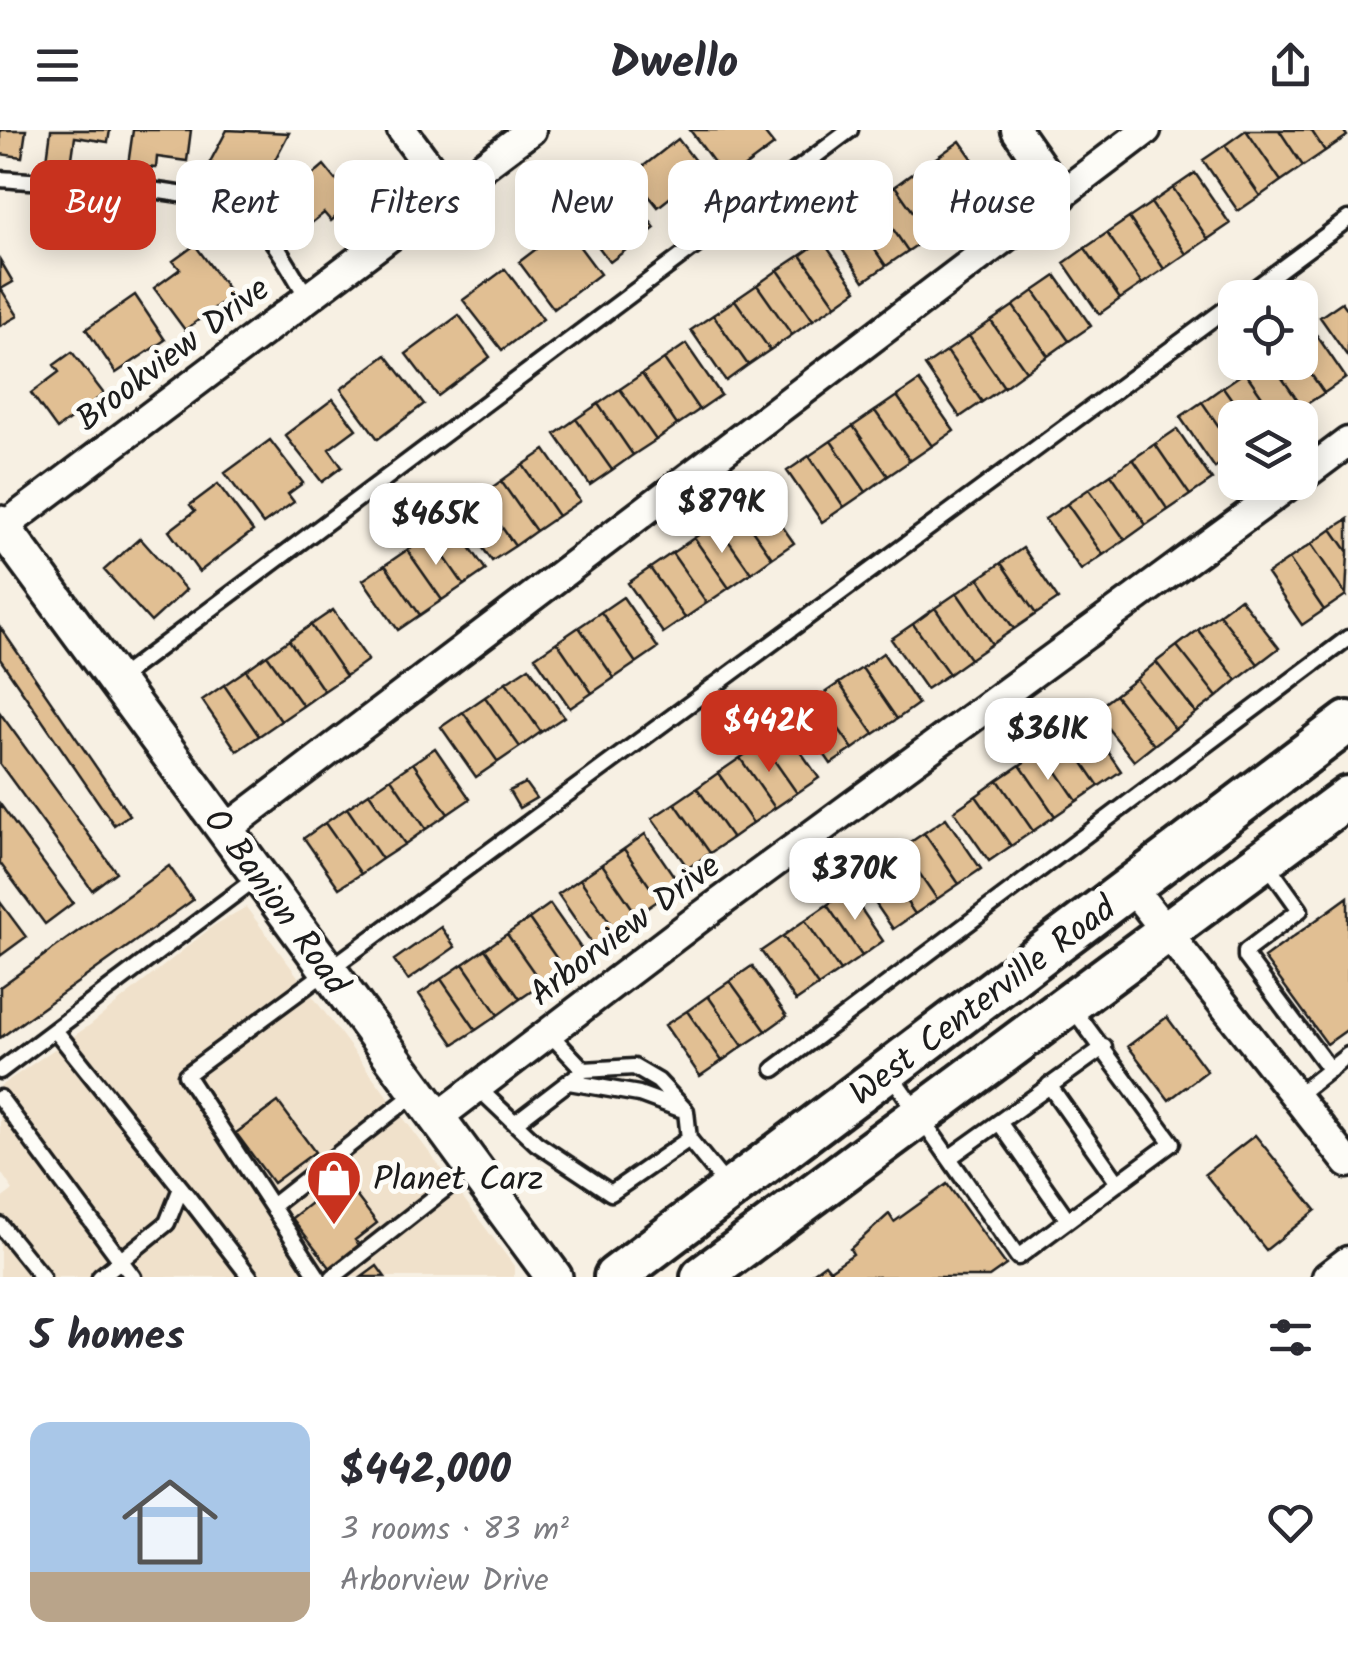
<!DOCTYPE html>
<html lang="en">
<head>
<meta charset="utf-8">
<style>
	:root { --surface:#fff; --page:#f7f7f7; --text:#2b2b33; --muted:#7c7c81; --line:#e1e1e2; --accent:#c8321e }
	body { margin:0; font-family:Kalam,sans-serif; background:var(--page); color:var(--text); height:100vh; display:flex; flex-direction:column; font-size:38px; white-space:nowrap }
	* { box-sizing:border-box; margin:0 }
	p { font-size:32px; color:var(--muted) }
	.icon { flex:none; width:55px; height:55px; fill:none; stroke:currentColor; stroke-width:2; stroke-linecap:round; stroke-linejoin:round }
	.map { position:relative; height:1147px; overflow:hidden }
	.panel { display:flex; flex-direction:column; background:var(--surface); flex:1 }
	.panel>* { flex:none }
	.banner { position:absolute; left:30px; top:30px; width:1290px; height:90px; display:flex; gap:20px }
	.controls { position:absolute; left:1218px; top:150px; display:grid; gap:20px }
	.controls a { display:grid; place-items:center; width:100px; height:100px; border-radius:20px; background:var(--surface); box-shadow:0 5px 25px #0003; font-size:50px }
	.price { position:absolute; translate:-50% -85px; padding:0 22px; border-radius:20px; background:#fff; color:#222; font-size:32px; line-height:65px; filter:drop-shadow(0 2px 5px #0008) }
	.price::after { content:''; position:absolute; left:50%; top:60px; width:30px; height:22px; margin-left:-15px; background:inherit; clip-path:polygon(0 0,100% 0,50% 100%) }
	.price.active { background:var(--accent); color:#fff }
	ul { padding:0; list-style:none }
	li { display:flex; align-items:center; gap:30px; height:250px; padding:0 30px }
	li+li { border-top:2px solid var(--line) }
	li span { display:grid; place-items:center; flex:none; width:280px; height:200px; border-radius:20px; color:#555 }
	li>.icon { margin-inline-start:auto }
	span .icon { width:120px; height:120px; fill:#fffc; stroke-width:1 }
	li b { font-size:42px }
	h2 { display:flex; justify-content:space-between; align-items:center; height:120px; padding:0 30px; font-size:42px }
	.pill { padding:0 35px; border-radius:20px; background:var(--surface); box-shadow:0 5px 25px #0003; font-size:35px; line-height:90px }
	.pill.active { background:var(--accent); color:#fff }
	header { display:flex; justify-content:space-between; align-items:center; height:130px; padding:0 30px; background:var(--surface); font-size:45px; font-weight:800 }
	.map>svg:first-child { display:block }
	.built { fill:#f0e1cb }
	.building { fill:#e1bf93; stroke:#1c1c1c; stroke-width:2.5 }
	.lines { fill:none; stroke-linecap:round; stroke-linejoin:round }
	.service-casing { stroke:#1c1c1c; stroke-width:21 }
	.minor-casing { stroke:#1c1c1c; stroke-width:35 }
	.tertiary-casing { stroke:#1c1c1c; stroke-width:42 }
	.secondary-casing { stroke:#1c1c1c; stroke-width:48 }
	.service { stroke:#fdfcf7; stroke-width:14 }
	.minor { stroke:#fdfcf7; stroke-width:28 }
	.tertiary { stroke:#fdfcf7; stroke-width:35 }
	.secondary { stroke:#fdfcf7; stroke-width:40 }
	.labels { text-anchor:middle; stroke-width:10; stroke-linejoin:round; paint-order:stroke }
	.street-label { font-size:35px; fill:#1c1c1c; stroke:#fdfcf7 }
	.poi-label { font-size:35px; fill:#1c1c1c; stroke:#fdfcf7; text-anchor:start }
</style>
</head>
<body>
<header><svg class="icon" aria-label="menu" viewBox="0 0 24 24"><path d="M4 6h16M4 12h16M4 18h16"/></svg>Dwello<svg class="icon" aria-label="share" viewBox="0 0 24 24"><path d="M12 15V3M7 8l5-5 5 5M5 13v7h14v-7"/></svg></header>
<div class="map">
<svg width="1348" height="1147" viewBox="0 0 1348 1147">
	<rect width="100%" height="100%" fill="#f7f0e3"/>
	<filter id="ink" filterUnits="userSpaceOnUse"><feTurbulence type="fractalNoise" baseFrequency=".01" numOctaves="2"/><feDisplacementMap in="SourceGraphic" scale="20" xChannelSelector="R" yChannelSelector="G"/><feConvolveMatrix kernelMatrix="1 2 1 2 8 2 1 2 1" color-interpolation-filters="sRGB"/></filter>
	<g filter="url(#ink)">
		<!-- built -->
		<path class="built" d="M246,777L514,1136V1147H0V1070L13,1060L0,1041V956L90,895L213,796Z"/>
		<!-- building -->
		<path class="building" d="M0,0H26L22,27L0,24Z
			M51,0H110L108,12L75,7L69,49L45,45Z
			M133,0H191L187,31L157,27L156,38L128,35Z
			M227,0L289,3L260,58L210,32Z
			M690,0H762L774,15L727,50Z
			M1246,0H1279L1303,36L1281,51Z
			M1246,0L1281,51L1260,66L1225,15Z
			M1279,0H1311L1325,21L1303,36Z
			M1311,0H1343L1347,6L1325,21Z
			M678,9L716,58L693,75L681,59L658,77L632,45Z
			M960,11L995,61L974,76L939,26Z
			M1225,15L1260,66L1238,81L1203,30Z
			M939,26L974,76L952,91L917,40Z
			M324,35L354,72L331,91L324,83L304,99L281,72Z
			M917,40L952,91L930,106L895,56Z
			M1195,43L1230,94L1208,109L1173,58Z
			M895,56L930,106L908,121L873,70Z
			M1173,58L1208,109L1186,124L1151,73Z
			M627,60L655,98L610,132L582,95Z
			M873,70L908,121L886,136L851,85Z
			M1151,73L1186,124L1164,139L1129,88Z
			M851,85L886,136L864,151L829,100Z
			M1129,88L1164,139L1142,154L1107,103Z
			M565,97L600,144L554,179L519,132Z
			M1107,103L1142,154L1120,169L1085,118Z
			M822,110L857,160L836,175L801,125Z
			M195,115L232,165L185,200L154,158L180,139L173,131Z
			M1085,118L1120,169L1099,184L1064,133Z
			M801,125L836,175L813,190L778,140Z
			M0,130L13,152L1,159L18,186L0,196Z
			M505,139L543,189L502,220L463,170Z
			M778,140L813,190L792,205L757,155Z
			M1056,146L1091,196L1069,211L1034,161Z
			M757,155L792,205L770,220L735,170Z
			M1034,161L1069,211L1048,226L1013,176Z
			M135,165L165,210L116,243L86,199Z
			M735,170L770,220L748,235L713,185Z
			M1342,172L1348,180V227L1320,187Z
			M1013,176L1048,226L1026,241L991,191Z
			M459,185L490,227L438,266L406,224Z
			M713,185L748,235L726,251L691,200Z
			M991,191L1026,241L1004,257L969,206Z
			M1311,197L1346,248L1324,263L1300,228V205Z
			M969,206L1004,257L982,272L947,221Z
			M686,214L721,265L699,280L664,229Z
			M947,221L982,272L960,287L925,236Z
			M72,222L104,264L57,299L31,263L59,242L54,235Z
			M386,225L424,274L378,309L341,259Z
			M1300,228L1324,263L1302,277L1271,232H1300Z
			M664,229L699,280L677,295L642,244Z
			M1259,232H1271L1302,277L1288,288H1277L1245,242Z
			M1245,242L1277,288H1245L1223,257Z
			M642,244L677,295L656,310L620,259Z
			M919,251L954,301L932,316L897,266Z
			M1223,257L1245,288H1235V320L1202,272Z
			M620,259L656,310L633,325L598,274Z
			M897,266L932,316L910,331L875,281Z
			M333,269L356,299L329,319L342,337L322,352L285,305Z
			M1202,272L1235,320L1215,338L1180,287Z
			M598,274L633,325L612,340L576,289Z
			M875,281L910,331L888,346L853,296Z
			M576,289L612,340L590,355L555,304Z
			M853,296L888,346L866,362L831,311Z
			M1177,299L1212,350L1190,365L1155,314Z
			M270,310L303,353L288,364L294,372L263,394L225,343Z
			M831,311L866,362L844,377L809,326Z
			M1155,314L1190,365L1168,380L1133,329Z
			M545,320L580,371L558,386L523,335Z
			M809,326L844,377L822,392L787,341Z
			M1133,329L1168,380L1146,395L1111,344Z
			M523,335L558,386L536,401L501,351Z
			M1111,344L1146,395L1125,410L1089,359Z
			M501,351L536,401L515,416L480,366Z
			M218,354L253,401L199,442L169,401L195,381L190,375Z
			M1089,359L1125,410L1103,425L1067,374Z
			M759,363L794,413L772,428L737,378Z
			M480,366L515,416L492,431L457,381Z
			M1067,374L1103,425L1081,440L1045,389Z
			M737,378L772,428L751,443L716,393Z
			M1348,389V422L1332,399Z
			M451,390L486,440L464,455L429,405Z
			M716,393L751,443L729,458L694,408Z
			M1332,399L1348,422L1346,465L1311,414Z
			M429,405L464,455L442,470L407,420Z
			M140,408L186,460L151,492L104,440Z
			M694,408L729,458L707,473L672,423Z
			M1311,414L1346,465L1324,480L1289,429Z
			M1023,418L1058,469L1036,484L1001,433Z
			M407,420L442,470L420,485L385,435Z
			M672,423L707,473L685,488L650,438Z
			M1289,429L1324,480L1302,495L1267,444Z
			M1001,433L1036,484L1014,499L979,448Z
			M385,435L420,485L398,500L363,450Z
			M650,438L685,488L663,503L628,453Z
			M979,448L1014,499L992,514L957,463Z
			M957,463L992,514L970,529L935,478Z
			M623,467L658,518L636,533L601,482Z
			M1240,468L1279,518L1258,534L1219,484Z
			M935,478L970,529L949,544L913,494Z
			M333,480L368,530L346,546L311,495Z
			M601,482L636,533L614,548L579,497Z
			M1219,484L1258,534L1237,550L1198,500Z
			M913,494L949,544L926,559L891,509Z
			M311,495L346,546L324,561L289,510Z
			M0,497L129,685L114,695L0,529Z
			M579,497L614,548L592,563L557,512Z
			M1198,500L1237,550L1217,567L1177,516Z
			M289,510L324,561L303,576L267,525Z
			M557,512L592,563L570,578L535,527Z
			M1177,516L1217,567L1196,583L1156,532Z
			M883,523L918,574L897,589L862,538Z
			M267,525L303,576L281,591L246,540Z
			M1156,532L1196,583L1175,599L1136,549Z
			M529,537L564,587L541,602L506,552Z
			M862,538L897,589L874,604L839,553Z
			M246,540L281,591L259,606L224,555Z
			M1136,549L1175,599L1154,615L1115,565Z
			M506,552L541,602L520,617L485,567Z
			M839,553L874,604L853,619L817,568Z
			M224,555L259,606L237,621L202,570Z
			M1115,565L1154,615L1134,631L1094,581Z
			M485,567L520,617L498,632L463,582Z
			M817,568L853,619L831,634L796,583Z
			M463,582L498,632L476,647L441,597Z
			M0,583L116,742L92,760L0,634Z
			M1086,590L1121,641L1099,656L1064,605Z
			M784,598L819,648L797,663L762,613Z
			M1064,605L1099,656L1077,671L1042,620Z
			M762,613L797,663L775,678L740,628Z
			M435,618L470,669L448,684L413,633Z
			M1042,620L1077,671L1055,686L1020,635Z
			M740,628L775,678L753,693L718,643Z
			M413,633L448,684L426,699L391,648Z
			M1020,635L1055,686L1033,701L998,650Z
			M718,643L753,693L732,708L697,658Z
			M391,648L426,699L405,714L369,663Z
			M998,650L1033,701L1011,716L976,666Z
			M525,653L536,668L519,678L509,661Z
			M697,658L732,708L710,723L675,673Z
			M369,663L405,714L382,729L347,678Z
			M976,666L1011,716L989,731L954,681Z
			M675,673L710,723L688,738L652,688Z
			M0,674L73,773L45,794L0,733Z
			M347,678L382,729L361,744L325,693Z
			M946,688L981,739L959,754L924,703Z
			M325,693L361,744L339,758L304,708Z
			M924,703L959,754L937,769L902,718Z
			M645,704L680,755L659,770L624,719Z
			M902,718L937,769L915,784L880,733Z
			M624,719L659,770L637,785L602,734Z
			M880,733L915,784L893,799L858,748Z
			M602,734L637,785L615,800L580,749Z
			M169,736L193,770L0,908V857Z
			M580,749L615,800L593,815L558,764Z
			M848,760L883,811L862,826L827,775Z
			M1348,767V899L1327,914L1264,828Z
			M0,772L26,807L0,826Z
			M550,774L585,824L564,839L529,789Z
			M827,775L862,826L840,841L805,790Z
			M529,789L564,839L542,854L507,804Z
			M805,790L840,841L818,856L783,806Z
			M441,797L455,817L408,850L394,830Z
			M507,804L542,854L520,869L485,819Z
			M783,806L818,856L796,871L761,821Z
			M485,819L520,869L498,885L463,834Z
			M463,834L498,885L476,900L441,849Z
			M752,836L787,886L766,901L730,851Z
			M441,849L476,900L454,914L419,864Z
			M730,851L766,901L743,916L708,866Z
			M708,866L743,916L722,931L687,881Z
			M687,881L722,931L700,946L665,895Z
			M1167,887L1207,941L1169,970L1128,916Z
			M278,972L315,1022L273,1053L236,1003Z
			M1255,1005L1316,1080L1266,1120L1205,1044Z
			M947,1054L1006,1135L989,1147H807L825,1134L830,1140L853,1124L850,1119L889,1084L894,1092Z
			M348,1055L377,1093L355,1110L361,1117L332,1140L292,1088L321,1065L326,1072Z
			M377,1136L385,1147H362Z"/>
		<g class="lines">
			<!-- service casing -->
			<g class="service-casing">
				<path id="service" d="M0,49C58,54 207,55 249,87C274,105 291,142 308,168
					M1242,168L1348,89
					M115,551L850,0
					M1265,731L1300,780L1246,821V827L1330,940
					M55,900L181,1058L167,1093L100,1147
					M549,903L584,940
					M774,939L1348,508
					M0,941L259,746
					M889,942L1018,1127L1172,1013L1071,876
					M569,952L639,964L680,979
					M1049,955L1118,1053
					M479,959L536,1013L611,1063L689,1009
					M1295,967L1348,925
					M0,968L133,1147
					M516,992L584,940L634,937L658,951L686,981L689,1009L727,1056
					M999,992L1068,1090
					M949,1028L1104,917
					M181,1058L250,1147
					M272,1076L417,962
					M0,1095L42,1147
					M318,1147L186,945L1235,172
					M333,1147L473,1037"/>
			</g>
			<!-- minor casing -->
			<g class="minor-casing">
				<path id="minor" d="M402,0L448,62
					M1016,0L1062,66
					M1300,348L1348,312
					M2,398L531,0
					M225,700L1146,0
					M1132,758L1348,1033
					M437,988L699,788L1293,352
					M1327,1147L1348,1131"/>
			</g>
			<!-- tertiary casing -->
			<g class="tertiary-casing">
				<path id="tertiary" d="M0,394L554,1147"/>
			</g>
			<!-- secondary casing -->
			<g class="secondary-casing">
				<path id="secondary" d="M615,1147L1348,592
					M702,1147L1348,667"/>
			</g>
			<!-- service -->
			<use href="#service" class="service"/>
			<!-- minor -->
			<use href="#minor" class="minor"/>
			<!-- tertiary -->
			<use href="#tertiary" class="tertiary"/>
			<!-- secondary -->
			<use href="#secondary" class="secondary"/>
		</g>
	</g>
	<!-- icons -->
	<defs>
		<g id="shop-pin" transform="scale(2.875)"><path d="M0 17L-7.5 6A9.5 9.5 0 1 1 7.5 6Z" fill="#c8321e" stroke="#fdfcf7"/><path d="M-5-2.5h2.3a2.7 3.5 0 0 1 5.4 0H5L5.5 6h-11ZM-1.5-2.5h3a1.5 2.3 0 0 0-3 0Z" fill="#fff"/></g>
	</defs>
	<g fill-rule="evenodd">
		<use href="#shop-pin" x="334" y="1048"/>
	</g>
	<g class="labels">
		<!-- street labels -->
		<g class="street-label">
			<text transform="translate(172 223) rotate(-37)" y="12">Brookview Drive</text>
			<text transform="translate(277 771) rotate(54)" y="12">O Banion Road</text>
			<text transform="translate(624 799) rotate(-37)" y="12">Arborview Drive</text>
			<text transform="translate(982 870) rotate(-37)" y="12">West Centerville Road</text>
		</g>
		<!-- poi labels -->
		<g class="poi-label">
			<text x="373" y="1060">Planet Carz</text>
		</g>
	</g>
</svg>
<div class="controls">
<a><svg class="icon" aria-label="locate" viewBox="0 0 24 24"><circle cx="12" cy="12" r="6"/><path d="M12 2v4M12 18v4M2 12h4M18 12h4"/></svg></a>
<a><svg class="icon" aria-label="layers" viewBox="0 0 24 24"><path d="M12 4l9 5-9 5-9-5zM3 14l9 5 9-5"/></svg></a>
</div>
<b class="price" style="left:722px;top:426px">$879K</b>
<b class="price" style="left:436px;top:438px">$465K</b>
<b class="price active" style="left:769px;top:645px">$442K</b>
<b class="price" style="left:1048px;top:653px">$361K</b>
<b class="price" style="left:855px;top:793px">$370K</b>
<div class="banner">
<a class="pill active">Buy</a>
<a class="pill">Rent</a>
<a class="pill">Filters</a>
<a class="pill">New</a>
<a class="pill">Apartment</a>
<a class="pill">House</a>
</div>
</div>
<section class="panel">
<h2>5 homes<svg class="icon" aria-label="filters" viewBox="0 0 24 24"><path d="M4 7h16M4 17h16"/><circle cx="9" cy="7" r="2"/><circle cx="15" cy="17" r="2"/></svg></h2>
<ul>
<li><span style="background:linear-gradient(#a9c7e8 75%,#b9a48a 0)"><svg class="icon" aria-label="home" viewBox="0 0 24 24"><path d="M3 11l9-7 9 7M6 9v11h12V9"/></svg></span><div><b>$442,000</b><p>3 rooms · 83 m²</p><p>Arborview Drive</p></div><svg class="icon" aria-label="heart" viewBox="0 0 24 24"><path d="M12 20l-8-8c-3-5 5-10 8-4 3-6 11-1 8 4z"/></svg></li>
</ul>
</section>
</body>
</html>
